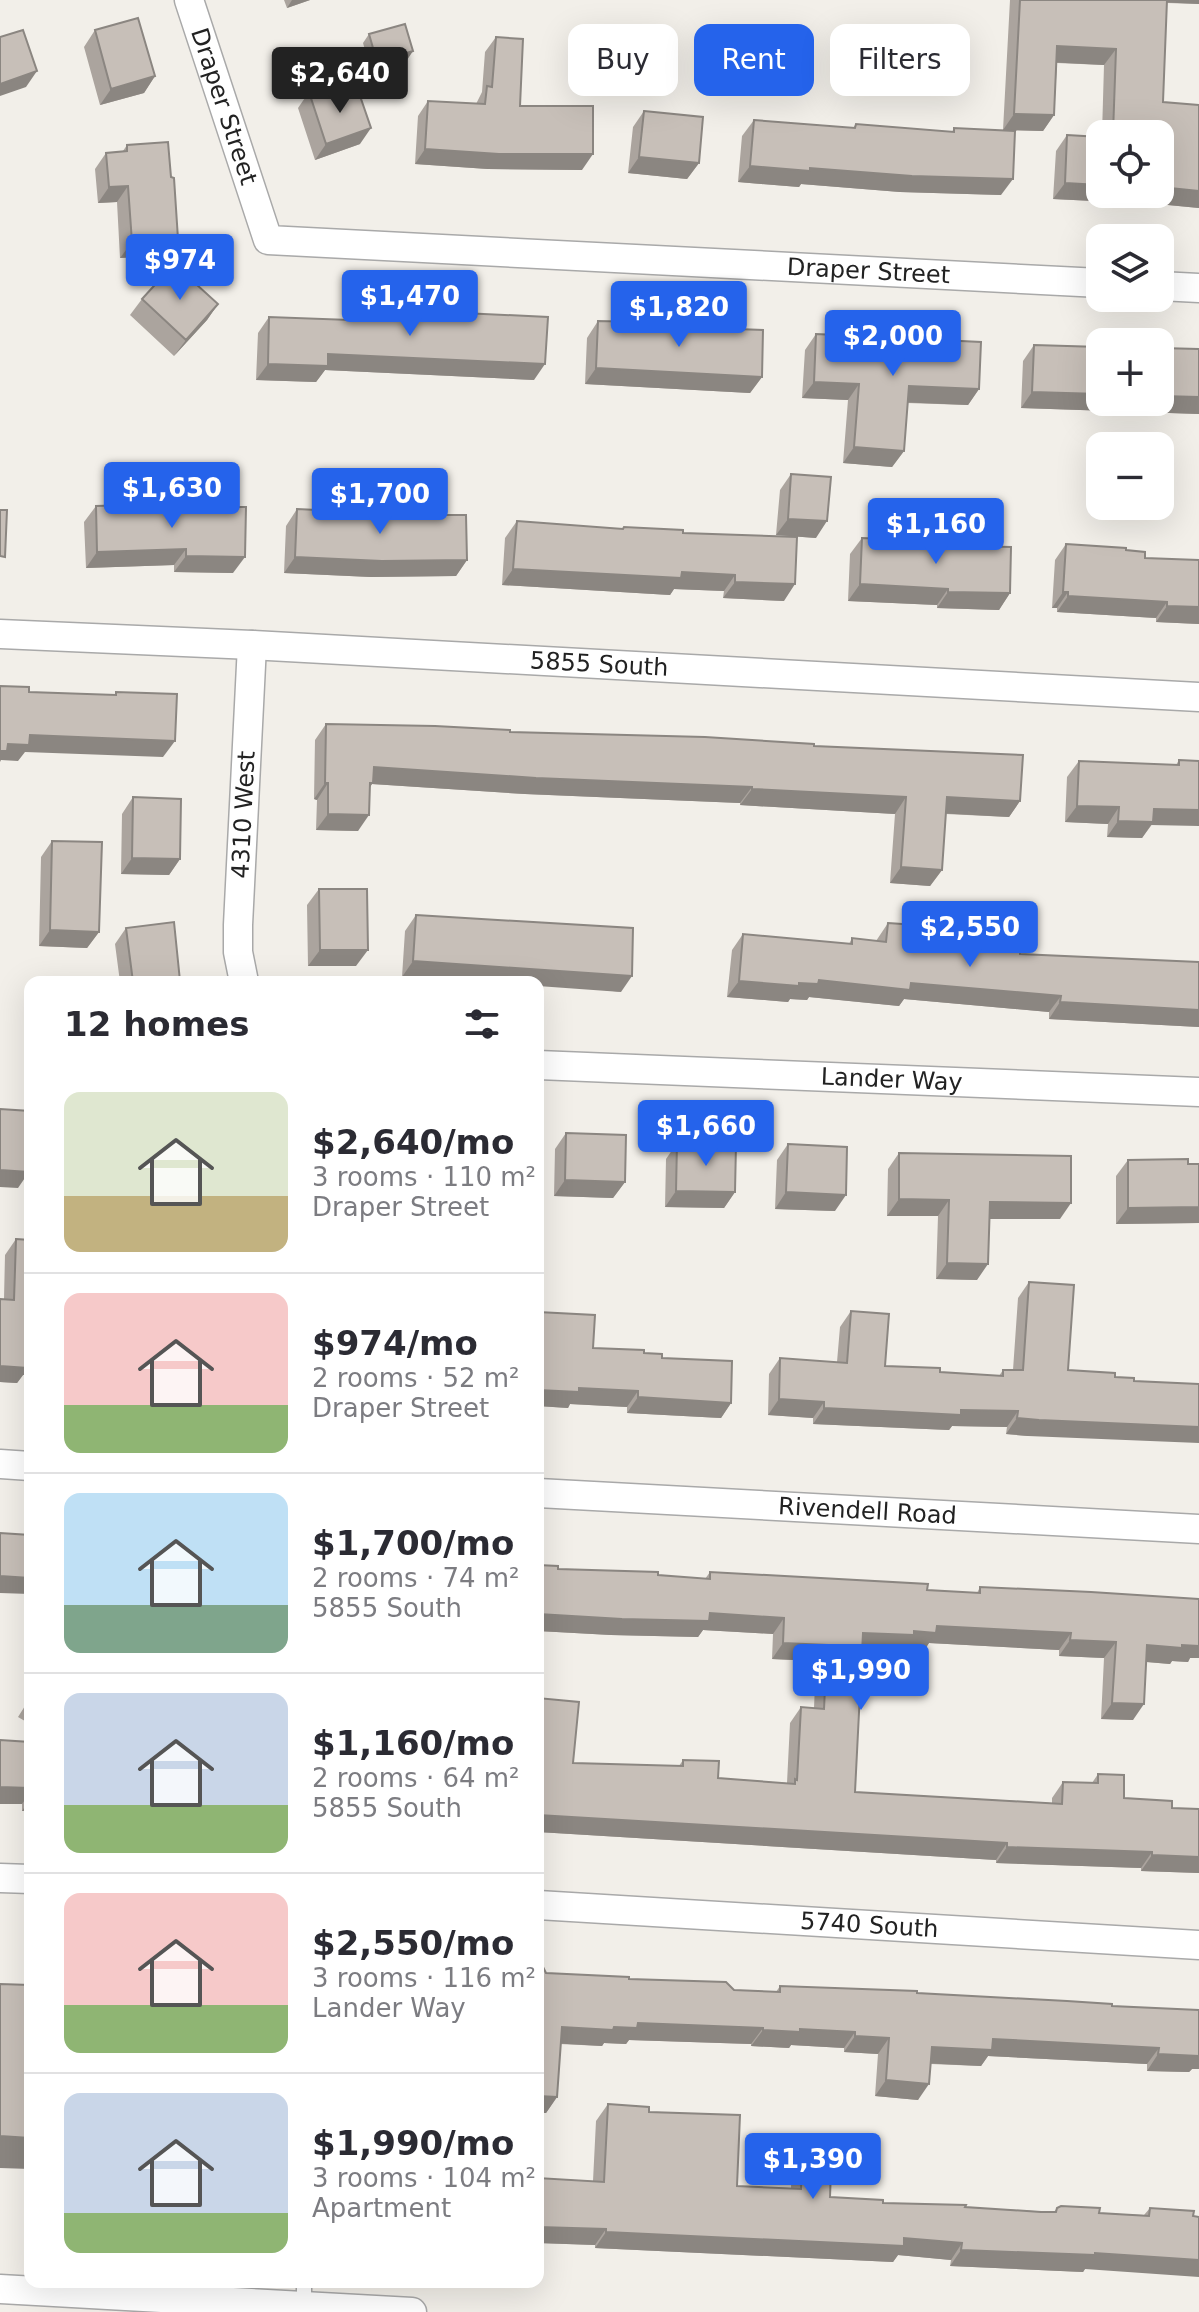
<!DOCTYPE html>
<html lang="en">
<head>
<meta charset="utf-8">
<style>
	:root { --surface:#fff; --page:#f7f7f7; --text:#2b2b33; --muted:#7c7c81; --line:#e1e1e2; --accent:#2563eb }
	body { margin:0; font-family:"DejaVu Sans",sans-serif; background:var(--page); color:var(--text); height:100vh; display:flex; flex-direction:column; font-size:30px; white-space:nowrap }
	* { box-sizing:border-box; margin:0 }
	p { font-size:26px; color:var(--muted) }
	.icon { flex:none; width:44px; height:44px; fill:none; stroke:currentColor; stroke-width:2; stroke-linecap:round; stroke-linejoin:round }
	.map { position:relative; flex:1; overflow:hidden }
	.panel { position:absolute; left:24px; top:976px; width:520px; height:1312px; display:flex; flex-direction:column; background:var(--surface); border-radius:16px; box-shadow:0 8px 32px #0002 }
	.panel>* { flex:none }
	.top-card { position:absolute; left:568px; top:24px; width:510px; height:72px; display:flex; gap:16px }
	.tools { position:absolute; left:1086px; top:120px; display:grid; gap:16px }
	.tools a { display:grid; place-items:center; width:88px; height:88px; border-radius:16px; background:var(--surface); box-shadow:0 8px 32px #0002; font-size:40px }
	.price { position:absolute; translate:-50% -68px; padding:0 18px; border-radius:8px; background:var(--accent); color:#fff; font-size:26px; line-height:52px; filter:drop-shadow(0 2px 4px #0008) }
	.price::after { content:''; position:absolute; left:50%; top:48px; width:24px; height:18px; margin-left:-12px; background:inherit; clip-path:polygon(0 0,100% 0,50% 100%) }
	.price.on { background:#222; color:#fff }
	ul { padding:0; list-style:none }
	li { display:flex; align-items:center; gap:24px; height:200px; padding:0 40px }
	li+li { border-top:2px solid var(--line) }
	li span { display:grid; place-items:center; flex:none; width:224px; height:160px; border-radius:16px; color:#555 }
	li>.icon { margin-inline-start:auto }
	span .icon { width:96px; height:96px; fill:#fffc; stroke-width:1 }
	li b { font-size:34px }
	h2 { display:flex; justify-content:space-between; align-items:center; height:96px; padding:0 40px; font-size:34px }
	.tag { padding:0 28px; border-radius:16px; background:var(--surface); box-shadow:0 8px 32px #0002; font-size:28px; line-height:72px }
	.tag.on { background:var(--accent); color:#fff }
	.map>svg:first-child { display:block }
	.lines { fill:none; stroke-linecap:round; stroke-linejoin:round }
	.lane-casing { stroke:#a9a9a9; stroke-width:17 }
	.street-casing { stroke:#a9a9a9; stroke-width:31 }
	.lane { stroke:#fff; stroke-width:14 }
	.street { stroke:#fff; stroke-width:28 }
	.wall { fill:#aba49e }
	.shaded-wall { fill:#8b8681 }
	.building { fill:#c7bfb8; stroke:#8b8681; stroke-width:2 }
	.labels { text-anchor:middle; stroke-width:6; stroke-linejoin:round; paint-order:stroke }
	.street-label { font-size:24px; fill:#222; stroke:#fff }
</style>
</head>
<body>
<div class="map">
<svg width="1199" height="2312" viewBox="0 0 1199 2312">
	<rect width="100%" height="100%" fill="#f2efe9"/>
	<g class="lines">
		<!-- lane casing -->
		<g class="lane-casing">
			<path id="lane" d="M304,2306V2282"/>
		</g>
		<!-- street casing -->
		<g class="street-casing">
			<g id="street">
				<path id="s1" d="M189,0L268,240L1100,283"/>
				<path d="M1160,286L1199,288"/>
				<path id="s2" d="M0,634L252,645L1199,697"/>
				<path id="s3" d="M244,982L238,952V925L252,645"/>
				<path id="s4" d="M538,1065L1199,1092"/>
				<path d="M0,1464L30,1466"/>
				<path id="s5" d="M538,1493L1199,1529"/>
				<path d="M0,1878L30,1879"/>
				<path id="s6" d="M538,1905L1199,1945"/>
				<path d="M0,2289L412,2312"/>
			</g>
		</g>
		<!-- lane -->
		<use href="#lane" class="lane"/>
		<!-- street -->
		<use href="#street" class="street"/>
	</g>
	<!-- wall -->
	<path class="wall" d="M284,0H310L287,8Z
		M1010,0H1199V4L1167,3L1163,102L1199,105V208L1116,200L1114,202L1053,199L1056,151L1067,135L1100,137V194H1160V134H1102L1104,65L1057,63L1054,115L1043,131L1003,130Z
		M95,30L155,76L144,93L100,105L84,47Z
		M369,34L407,60L371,70L363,43Z
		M496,37L520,106L582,170L488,169L415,164L418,116L428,101L476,104L482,92L485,52Z
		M309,92L360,144L315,160L298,108Z
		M644,111L699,163L687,179L628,173L633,127Z
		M754,120L853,128L856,124L952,132L954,128L1001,195L900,192L801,184L799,187L738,182L742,136Z
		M127,145L171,177L178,239L166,255L120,258L117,202L98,203L95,169L106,153L123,151Z
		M142,299L218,304L207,320L174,356L130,315Z
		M378,309L534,380L325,370L316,382L256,380L258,333L269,317L370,321Z
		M598,321L657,326L762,377L750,393L585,384L587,338Z
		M816,334L979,389L968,405L907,403L904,451L892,467L843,463L848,400L802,398L805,350Z
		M1034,345L1199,349V414L1021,408L1023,361Z
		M791,474L816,538L776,535L780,490Z
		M96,506L161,507L233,573L174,572V565L86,568L84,522Z
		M297,509L467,560L456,576L371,577L284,573L286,526Z
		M517,521L622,529L624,527L683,533L784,601L723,598L724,591L674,589L670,595L502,585L505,538Z
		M862,538L926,545L1010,593L999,610L937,608V605L848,601L850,554Z
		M1066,544L1126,550L1145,558L1199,560V624L1156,622V618L1057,612V608H1052L1055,560Z
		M326,724L814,746L1020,801L1009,817L946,814L942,870L930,886L890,883L895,814L740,805V803L525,794L372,784L370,787L358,831L316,830L317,800L314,799L315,740Z
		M1179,760L1199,761L1142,838L1107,837L1108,824L1065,822L1067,777L1079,761L1176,765Z
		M133,797L180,859L169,875L121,874L122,814Z
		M52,841L99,932L87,948L39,946L41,857Z
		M319,889L356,966H308L307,905Z
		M416,915L621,992L538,982H471L402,977L405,931Z
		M888,923L915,936L1020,954L1199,962V1027L1049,1019V1012L904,999L899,1006L809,997L807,1000L790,999L788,1002L727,997L732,950L743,934L849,944L852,938L876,941Z
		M126,928L180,982H120L115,944Z
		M566,1133L625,1182L613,1198L554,1196L555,1149Z
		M677,1143L735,1192L724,1208L665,1207L666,1159Z
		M788,1144L835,1211L775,1209L777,1160Z
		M899,1153L1060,1219H990L977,1280L936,1279L938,1216H887L888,1169Z
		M1128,1160L1199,1164V1223L1116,1224V1176Z
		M16,1239L30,1240V1375H23L17,1383L0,1382V1299H4L5,1255Z
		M1029,1282L1028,1436L1006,1434L1007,1427L952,1426L949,1430L813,1424V1418L768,1415L769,1374L780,1358L837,1362L840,1327L851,1311L885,1366L940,1372L999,1376L1003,1370H1013L1018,1298Z
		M538,1312L593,1348L644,1353L662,1358L731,1403L721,1418L627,1413V1407L570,1404L568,1408L538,1406Z
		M538,1565L558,1569L705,1579L710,1572L927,1590L977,1593L980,1587L1199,1599V1658H1190L1188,1662L1172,1661L1170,1664L1146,1662L1133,1720L1101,1719L1104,1658L1059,1656V1650L929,1643L925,1649L905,1647L902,1651L862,1649L855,1792L1052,1803V1798L1063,1782L1092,1783L1098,1774L1124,1798L1172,1808L1199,1809V1873L1141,1871V1868L996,1863V1860L538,1832V1699L573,1763L679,1766L683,1760L718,1778L787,1783L790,1723L801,1707L814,1708L816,1661L772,1659L773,1634L703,1630L698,1637L611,1635L538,1631Z
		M30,1698V1724L18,1717Z
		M30,1742V1811H22V1804Z
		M538,1957L546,1973L734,1990L776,1992L780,1986L1112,2006L1192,2069L1189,2072L1147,2071V2064L988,2056L981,2066L931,2064L918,2100L875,2096L878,2054L844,2052V2048L791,2045L789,2048L751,2046V2044L629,2040L626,2044L604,2043L602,2046L560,2044L557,2097L546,2113H538Z
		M608,2104L649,2112L737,2186L791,2188L792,2158L803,2142L830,2197L883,2203L1054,2212L1057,2208L1099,2213L1144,2215L1150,2208L1194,2211L1085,2269L1083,2272L950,2266L951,2260L898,2255L893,2262L595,2248V2245L538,2243V2178L593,2181L596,2121Z"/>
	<!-- shaded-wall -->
	<path class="shaded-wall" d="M292,0H310L287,8Z
		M1158,0H1199V4L1156,2Z
		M1057,46L1116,49L1104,65L1046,62Z
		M413,51L407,60L371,70L377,62Z
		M37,71L26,87L0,96V84Z
		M155,76L144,93L100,105L111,89Z
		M1014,114L1054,115L1043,131L1003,130Z
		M371,128L360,144L315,160L326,144Z
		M425,149L593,154L582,170L488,169L415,164Z
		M639,157L699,163L687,179L628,173Z
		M750,166L810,168L1013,179L1001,195L900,192L801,184L799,187L738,182Z
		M1065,183L1100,185V194H1160V187L1199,191V208L1116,200L1114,202L1053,199Z
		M128,186L117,202L98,203L109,187Z
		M178,239L166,255L120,258L132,242Z
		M218,304L207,320L174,356L186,340Z
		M328,354L545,364L534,380L325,370L316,382L256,380L268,364Z
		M596,368L762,377L750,393L585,384Z
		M814,382L859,384L848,400L802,398Z
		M909,386L979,389L968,405L897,402Z
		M1032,392L1100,394V402H1160V396L1199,397V414L1021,408Z
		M854,447L904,451L892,467L843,463Z
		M788,519L827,521L816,538L776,535Z
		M186,549L174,565L86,568L97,552Z
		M186,556L245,557L233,573L174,572Z
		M295,557L467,560L456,576L371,577L284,573Z
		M513,569L682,572L735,575L724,591L674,589L670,595L502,585Z
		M735,582L795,584L784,601L723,598Z
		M860,584L948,589L937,605L848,601Z
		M948,592L1010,593L999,610L937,608Z
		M1063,592H1068L1057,608H1052Z
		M1068,596L1167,602L1156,618L1057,612Z
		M1167,606L1199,607V624L1156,622Z
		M30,735L175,741L163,757L25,752L18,761L1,760L0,762V751L8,744Z
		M374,767L752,787L740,803L525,794L372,784L362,799Z
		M325,783H328L317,800L314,799Z
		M752,789L906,797L895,814L740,805Z
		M947,797L1020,801L1009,817L936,813Z
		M1077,806L1119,807L1108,824L1065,822Z
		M1154,809L1199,810V826L1151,825L1142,838L1107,837L1118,821Z
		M328,814L369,815L358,831L316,830Z
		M132,858L180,859L169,875L121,874Z
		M901,867L942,870L930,886L890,883Z
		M50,930L99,932L87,948L39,946Z
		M320,950H368L356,966H308Z
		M413,961L632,976L621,992L538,986V982H471L402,977Z
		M819,980L911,983L1061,996L1049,1012L904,999L899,1006L809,997L807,1000L790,999L788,1002L727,997L739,981L799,983Z
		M1060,1002L1199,1010V1027L1049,1019Z
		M0,1170L29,1172L18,1188L0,1187Z
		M565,1180L625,1182L613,1198L554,1196Z
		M676,1191L735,1192L724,1208L665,1207Z
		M786,1192L846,1195L835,1211L775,1209Z
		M899,1199L949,1200L938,1216H887Z
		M990,1202L1071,1203L1060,1219H979Z
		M1199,1207V1223L1116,1224L1128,1208Z
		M947,1263L988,1264L977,1280L936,1279Z
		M30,1359V1375H23L17,1383L0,1382V1366Z
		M579,1388L638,1391L627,1407L570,1404L568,1408L538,1406V1390Z
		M638,1397L731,1403L721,1418L627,1413Z
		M779,1399L824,1402L813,1418L768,1415Z
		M824,1408L961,1410L1018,1411L1007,1427L952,1426L949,1430L813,1424Z
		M1017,1418L1199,1427V1443L1028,1436L1006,1434Z
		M0,1576L30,1578V1594L0,1593Z
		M710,1613L784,1618L773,1634L703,1630L698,1637L611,1635L538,1631V1614Z
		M937,1626L1071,1633L1059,1650L929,1643L925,1649L905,1647L902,1651L852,1649L863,1633L914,1631Z
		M1070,1640L1116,1642L1104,1658L1059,1656Z
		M1199,1642V1658H1190L1188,1662L1172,1661L1170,1664L1136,1661L1147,1645H1182Z
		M783,1643L827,1645L816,1661L772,1659Z
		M1112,1703L1144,1704L1133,1720L1101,1719Z
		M0,1787L30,1788V1793L22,1804H0Z
		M30,1799V1811H22Z
		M538,1815L1007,1843L996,1860L538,1832Z
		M1007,1847L1152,1852L1141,1868L996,1863Z
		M1152,1855L1199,1857V1873L1141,1871Z
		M638,2023L763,2028L751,2044L629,2040L626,2044L604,2043L602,2046L550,2043L562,2027H614Z
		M800,2029L855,2032L844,2048L791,2045L789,2048L751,2046L763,2030Z
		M855,2036L889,2038L878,2054L844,2052Z
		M993,2039L1159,2048L1147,2064L988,2056L981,2066L921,2063L932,2047Z
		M1158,2054L1199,2055V2069H1192L1189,2072L1147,2071Z
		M886,2080L929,2084L918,2100L875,2096Z
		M538,2096L557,2097L546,2113H538Z
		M0,2136L30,2138V2169L0,2168Z
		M538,2227L606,2229L595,2245L538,2243Z
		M606,2232L904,2238L962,2243L951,2260L898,2255L893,2262L595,2248Z
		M961,2250L1095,2253L1199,2260V2277L1085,2269L1083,2272L950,2266Z"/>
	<!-- building -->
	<path class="building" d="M1020,0H1167L1163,102L1199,105V191L1160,187V134H1113L1116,49L1057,46L1054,115L1014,114Z
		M138,18L155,76L111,89L95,30Z
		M405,24L413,51L377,62L369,34Z
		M23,30L37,71L0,84V37Z
		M496,37L523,39L520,106H593V154H499L425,149L428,101L485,104L487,86L492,87Z
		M309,92L360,96L371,128L326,144Z
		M644,111L703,117L699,163L639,157Z
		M754,120L855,128L856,124L954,132V128L1015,131L1013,179L912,176L810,168V171L750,166Z
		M1067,135L1100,137V185L1065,183Z
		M168,142L171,177L174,178L178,239L132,242L128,186L109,187L106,153L127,151V145Z
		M174,264L218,304L186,340L142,299Z
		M378,309L548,317L545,364L328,354V366L268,364L269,317L377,321Z
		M598,321L640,322L657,324V326L763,330L762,377L596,368Z
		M816,334L981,342L979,389L909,386L904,451L854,447L859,384L814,382Z
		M1034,345L1100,347V394L1032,392Z
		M1160,348L1199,349V397L1160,396Z
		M1160,455L1165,456L1164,482H1160Z
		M791,474L831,477L827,521L788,519Z
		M161,504V507H246L245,557L186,556V549L97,552L96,506Z
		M297,509L417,515H466L467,560L382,561L295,557Z
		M0,510H7L5,557L0,556Z
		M517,521L623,529L624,527L683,530V533L797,537L795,584L735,582V575L682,572L681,578L513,569Z
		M862,538L926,541V545L1011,547L1010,593L948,592V589L860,584Z
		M1066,544L1126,548V550L1145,552V558L1199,560V607L1167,606V602L1068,596V592H1063Z
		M0,686L29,687V692L116,695V692L177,694L175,741L30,735L29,745L8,744L7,751H0Z
		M326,724L435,726L510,730V732L705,737L814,744V746L1023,755L1020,801L947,797L942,870L901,867L906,797L752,789V787L536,778L374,767L373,783H370L369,815L328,814V783H325Z
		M1179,760L1199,761V810L1154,809L1153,822L1118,821L1119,807L1077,806L1079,761L1179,765Z
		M133,797L181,799L180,859L132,858Z
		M52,841L102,842L99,932L50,930Z
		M319,889H367L368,950H320Z
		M416,915L633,928L632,976L413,961Z
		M174,922L180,981L133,982L126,928Z
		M888,923L916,925L915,936L1020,945V954L1199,962V1010L1060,1002L1061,996L911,983L910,990L819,980L818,984L799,983V986L739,981L743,934L852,944V938L886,942Z
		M0,1109L30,1111L29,1172L0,1170Z
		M566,1133L626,1135L625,1182L565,1180Z
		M677,1143L736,1144L735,1192L676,1191Z
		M788,1144L847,1147L846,1195L786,1192Z
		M899,1153L1071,1156V1203L990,1202L988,1264L947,1263L949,1200L899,1199Z
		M1188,1159V1164H1199V1207L1128,1208V1160Z
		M16,1239L30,1240V1359H29L28,1368L0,1366V1299L14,1300Z
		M1029,1282L1074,1285L1068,1370L1115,1373V1377L1134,1378V1381L1199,1384V1427L1039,1420L1017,1418L1018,1411L961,1410V1415L824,1408V1402L779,1399L780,1358L847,1363L851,1311L889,1314L885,1366L940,1368V1372L1003,1376V1370H1023Z
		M538,1312L595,1315L593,1348L644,1350V1353L662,1354V1358L732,1361L731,1403L638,1397V1391L579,1388V1392L538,1390Z
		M0,1533L30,1535V1578L0,1576Z
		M538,1565L558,1566V1569L658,1572V1575L710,1579V1572L928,1584L927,1590L980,1593V1587L1091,1592L1199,1599V1646L1182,1645V1648L1147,1645L1144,1704L1112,1703L1116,1642L1070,1640L1071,1633L937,1626L936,1633L914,1631V1635L863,1633L855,1792L1062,1804L1063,1782L1098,1783V1774L1124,1775V1798L1172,1801V1808L1199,1809V1857L1152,1855V1852L1007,1847V1843L538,1815V1698L579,1702L573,1763L683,1766V1760L719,1761L718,1778L795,1784V1779L797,1780L801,1707L824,1709L827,1645L783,1643L784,1618L710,1613L709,1621L622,1619L538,1614Z
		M0,1740L30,1742V1788L0,1787Z
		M538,1957L546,1973L629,1977V1979L726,1982L734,1990L780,1992V1986L917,1991V1993L1067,2001L1112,2004V2006L1199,2010V2056L1158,2054L1159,2048L993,2039L992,2050L932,2047L929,2084L886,2080L889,2038L855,2036V2032L800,2029V2032L763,2030V2028L638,2023L637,2028L614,2027L613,2030L562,2027L557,2097L538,2096Z
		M0,1984L30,1985V2138L0,2136Z
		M608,2104L649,2107V2112L740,2115L737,2186L801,2189L803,2142L832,2143L830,2197L883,2200V2203L966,2205L965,2207L1041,2212H1056L1057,2208L1061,2206L1100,2208L1099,2213L1149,2216L1150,2208L1194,2211L1193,2216L1199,2217V2260L1095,2253V2255L961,2250L962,2243L904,2238V2246L606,2232V2229L538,2227V2178L604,2182Z"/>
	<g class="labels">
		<!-- street labels -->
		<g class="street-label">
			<text dy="8" stroke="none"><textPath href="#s1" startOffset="112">Draper Street</textPath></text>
			<text dy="8" stroke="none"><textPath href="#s1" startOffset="854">Draper Street</textPath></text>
			<text dy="8" stroke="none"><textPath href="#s2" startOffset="600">5855 South</textPath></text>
			<text dy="8" stroke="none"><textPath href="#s3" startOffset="168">4310 West</textPath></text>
			<text dy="8" stroke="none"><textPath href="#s4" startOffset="354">Lander Way</textPath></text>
			<text dy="8" stroke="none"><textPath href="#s5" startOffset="330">Rivendell Road</textPath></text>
			<text dy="8" stroke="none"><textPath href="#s6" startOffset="332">5740 South</textPath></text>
		</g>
	</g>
</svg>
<div class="tools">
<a><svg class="icon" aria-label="locate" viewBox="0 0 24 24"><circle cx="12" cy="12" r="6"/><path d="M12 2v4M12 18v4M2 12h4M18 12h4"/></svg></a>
<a><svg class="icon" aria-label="layers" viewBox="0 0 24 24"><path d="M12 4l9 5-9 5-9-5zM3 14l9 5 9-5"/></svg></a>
<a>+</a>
<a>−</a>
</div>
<b class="price on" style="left:340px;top:115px">$2,640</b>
<b class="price" style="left:180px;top:302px">$974</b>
<b class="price" style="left:410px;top:338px">$1,470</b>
<b class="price" style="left:679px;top:349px">$1,820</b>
<b class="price" style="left:893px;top:378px">$2,000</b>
<b class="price" style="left:172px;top:530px">$1,630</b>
<b class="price" style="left:380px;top:536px">$1,700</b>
<b class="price" style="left:936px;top:566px">$1,160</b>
<b class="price" style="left:970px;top:969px">$2,550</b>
<b class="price" style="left:706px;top:1168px">$1,660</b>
<b class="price" style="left:861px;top:1712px">$1,990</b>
<b class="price" style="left:813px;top:2201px">$1,390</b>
<div class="top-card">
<a class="tag">Buy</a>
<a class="tag on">Rent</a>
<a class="tag">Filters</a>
</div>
<section class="panel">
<h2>12 homes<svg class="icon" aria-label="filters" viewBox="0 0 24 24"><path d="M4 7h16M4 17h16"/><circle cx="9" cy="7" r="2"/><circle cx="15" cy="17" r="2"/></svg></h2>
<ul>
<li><span style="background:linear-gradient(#dfe7d0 65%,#c2b280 0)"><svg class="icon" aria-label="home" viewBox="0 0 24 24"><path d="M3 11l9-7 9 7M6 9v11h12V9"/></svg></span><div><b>$2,640/mo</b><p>3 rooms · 110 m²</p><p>Draper Street</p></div></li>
<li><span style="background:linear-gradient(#f6c9c9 70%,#8fb573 0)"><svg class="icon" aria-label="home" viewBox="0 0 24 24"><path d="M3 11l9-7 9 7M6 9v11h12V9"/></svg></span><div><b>$974/mo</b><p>2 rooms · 52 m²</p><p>Draper Street</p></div></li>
<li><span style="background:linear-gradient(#bfe0f5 70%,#7fa58c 0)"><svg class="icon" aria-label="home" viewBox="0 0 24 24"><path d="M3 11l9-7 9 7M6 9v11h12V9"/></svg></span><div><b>$1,700/mo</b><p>2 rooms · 74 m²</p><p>5855 South</p></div></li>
<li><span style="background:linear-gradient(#c9d6e8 70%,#8fb573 0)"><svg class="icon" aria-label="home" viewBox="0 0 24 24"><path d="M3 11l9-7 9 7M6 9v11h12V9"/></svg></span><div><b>$1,160/mo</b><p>2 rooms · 64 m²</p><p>5855 South</p></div></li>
<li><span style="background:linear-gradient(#f6c9c9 70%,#8fb573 0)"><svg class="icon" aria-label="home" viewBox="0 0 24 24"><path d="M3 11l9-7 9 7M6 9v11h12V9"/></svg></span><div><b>$2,550/mo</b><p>3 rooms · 116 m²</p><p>Lander Way</p></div></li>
<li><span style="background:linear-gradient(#c9d6e8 75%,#8fb573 0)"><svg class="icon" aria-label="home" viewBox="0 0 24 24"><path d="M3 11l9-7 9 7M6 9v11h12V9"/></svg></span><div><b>$1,990/mo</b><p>3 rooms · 104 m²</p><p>Apartment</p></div></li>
</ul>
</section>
</div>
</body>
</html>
